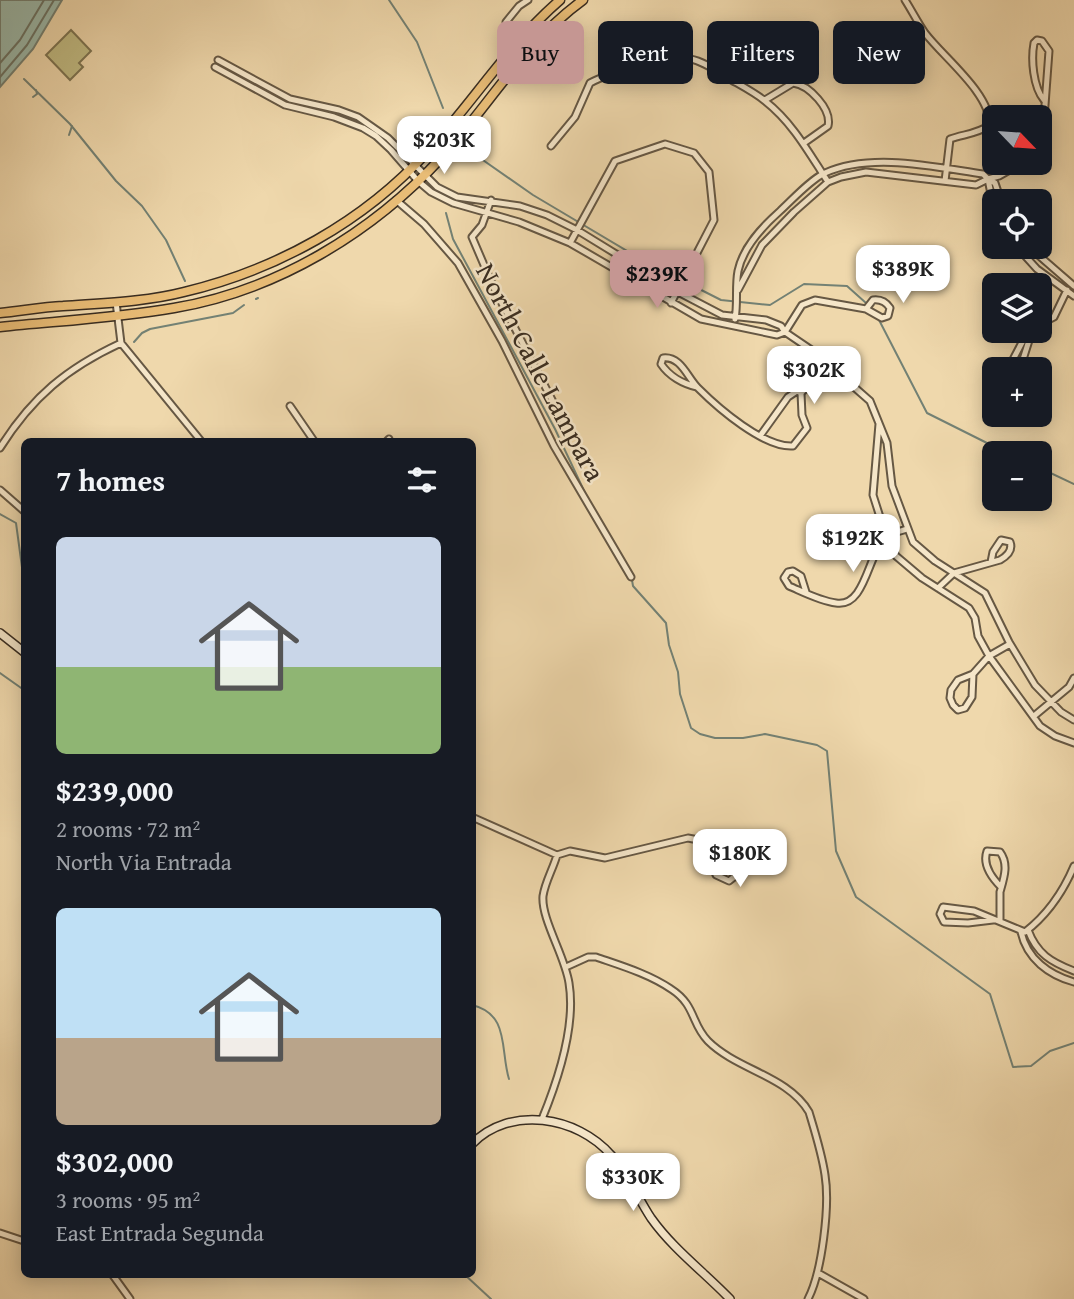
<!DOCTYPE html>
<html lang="en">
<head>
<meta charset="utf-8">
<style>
	:root { --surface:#171b24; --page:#242831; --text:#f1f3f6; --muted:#9ea1a6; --accent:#c59692 }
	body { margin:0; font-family:"Gentium Book Plus",serif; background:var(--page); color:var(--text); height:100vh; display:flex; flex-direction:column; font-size:26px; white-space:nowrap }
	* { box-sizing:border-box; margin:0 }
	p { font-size:23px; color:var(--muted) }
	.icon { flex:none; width:38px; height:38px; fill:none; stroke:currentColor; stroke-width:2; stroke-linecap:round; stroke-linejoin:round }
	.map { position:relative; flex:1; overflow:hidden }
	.details { position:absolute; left:21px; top:438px; width:455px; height:840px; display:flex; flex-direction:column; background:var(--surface); border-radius:10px; box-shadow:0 4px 18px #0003 }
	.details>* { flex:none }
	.guide { position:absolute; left:497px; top:21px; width:471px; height:63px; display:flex; gap:14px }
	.needle { width:46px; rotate:115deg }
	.fabs { position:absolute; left:982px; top:105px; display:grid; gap:14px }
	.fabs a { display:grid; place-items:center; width:70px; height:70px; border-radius:10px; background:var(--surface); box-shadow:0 4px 18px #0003; font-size:35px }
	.price { position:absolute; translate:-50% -60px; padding:0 16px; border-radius:14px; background:#fff; color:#222; font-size:23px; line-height:46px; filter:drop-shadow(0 2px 4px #0008) }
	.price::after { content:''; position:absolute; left:50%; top:42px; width:21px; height:16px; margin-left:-10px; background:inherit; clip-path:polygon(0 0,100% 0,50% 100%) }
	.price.active { background:var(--accent); color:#111 }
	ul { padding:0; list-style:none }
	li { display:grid; align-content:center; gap:14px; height:371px; padding:0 35px }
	li span { display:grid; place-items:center; height:217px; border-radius:10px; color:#555 }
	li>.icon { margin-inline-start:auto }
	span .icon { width:126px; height:126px; fill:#fffc; stroke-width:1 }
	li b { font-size:30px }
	h2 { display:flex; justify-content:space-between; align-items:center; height:84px; padding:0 35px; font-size:30px }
	.tag { padding:0 24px; border-radius:10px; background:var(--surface); box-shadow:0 4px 18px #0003; font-size:24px; line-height:63px }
	.tag.active { background:var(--accent); color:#111 }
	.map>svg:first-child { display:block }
	.grass { fill:#c1bc84; stroke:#7d7452; stroke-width:2 }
	.water { fill:#9ab9ab; stroke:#738174; stroke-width:2 }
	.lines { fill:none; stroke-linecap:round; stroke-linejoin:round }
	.shore { stroke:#6a7366; stroke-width:2 }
	.stream { stroke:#738174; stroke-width:2 }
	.street-casing { stroke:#665844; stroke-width:9 }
	.secondary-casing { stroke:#392d21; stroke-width:10 }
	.primary-casing { stroke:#392d21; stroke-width:11 }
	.street { stroke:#f5e6c9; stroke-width:5 }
	.secondary { stroke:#f5e6c9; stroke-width:7 }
	.primary { stroke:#e8bc76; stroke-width:8 }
	.labels { text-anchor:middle; stroke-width:5; stroke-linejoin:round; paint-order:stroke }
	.street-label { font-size:28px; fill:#392d21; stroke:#f5e6c9 }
</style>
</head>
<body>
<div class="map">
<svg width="1074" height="1299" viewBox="0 0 1074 1299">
	<rect width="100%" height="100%" fill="#efd8ac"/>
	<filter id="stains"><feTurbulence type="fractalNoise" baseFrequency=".00286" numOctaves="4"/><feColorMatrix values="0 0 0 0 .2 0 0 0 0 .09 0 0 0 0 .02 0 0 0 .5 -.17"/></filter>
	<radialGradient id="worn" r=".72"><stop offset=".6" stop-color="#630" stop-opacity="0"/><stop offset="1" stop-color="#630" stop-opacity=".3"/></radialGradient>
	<!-- grass -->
	<path class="grass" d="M71,30L91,51L79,63L83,67L70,80L46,55Z"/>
	<!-- water -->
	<path class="water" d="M0,0H62L33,49L0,87Z"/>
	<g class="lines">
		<!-- shore -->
		<path class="shore" d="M0,63L20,40L44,0
			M0,77L27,45L54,0"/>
		<!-- stream -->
		<path class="stream" d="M389,0L417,42L443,108
			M24,79L70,124L116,181L142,206L166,240L185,281
			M33,97L37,94L36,90
			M69,135L72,126
			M470,151L533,195L644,261L721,300L770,305L804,284L847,286L866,303
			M446,213L453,239L555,429L586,495
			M256,299L258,298
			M878,318L927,413L1007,453
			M134,342L142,333L150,329L233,313L244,305
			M1040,468L1074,484
			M0,514L16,523L24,582
			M632,580L633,586L666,623L669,645L678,672L680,694L691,728L700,734L715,738H743L765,734L817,745L827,751L836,851L856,897L990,994L1013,1067L1031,1066L1050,1051L1074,1043
			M0,673L24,690
			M472,1005C510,1014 500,1050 509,1079
			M464,1274L491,1299"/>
		<!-- street casing -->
		<g class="street-casing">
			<path id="street" d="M905,0C912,11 918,23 925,33C944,58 990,93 990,125C977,134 964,134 950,139L945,181
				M506,22L519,6L528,0
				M215,67L285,105L334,117L363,128L376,136L391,150L418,181L431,192L453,203L519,222L570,243L701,319L777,335L785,332L781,326L766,320L722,315L678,292L577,230L547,215L520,206L457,197L437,187L388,138L358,117L339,110L290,99L218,60
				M765,100L793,83C809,85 832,109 828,126L804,143
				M551,146L575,117L590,83C608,73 670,56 690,59C703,61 717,71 728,78C740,85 754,92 765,101C793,123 809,153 828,182
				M1040,146L1043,132L1049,51L1042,41L1037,40L1034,43C1031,59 1033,87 1044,100
				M988,179L999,176L1022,163
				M396,200L424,224L458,263L502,341L554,446L631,577
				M491,200L482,225L472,237L493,286L563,421
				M994,209L988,179L995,183L1001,201
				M570,243L615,161L665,144L694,153L709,172L714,220L671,303
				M1017,247L1037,269L1074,296
				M1029,247L1074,286
				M116,302L121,343L201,441
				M866,309L873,300C881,299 886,302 890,308L888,316L882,318L866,309L815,300L802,305L785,332L813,351L870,401L887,443L892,486L913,542L935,561L985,593L1009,642L1035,685L1061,712L1074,720
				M735,319C738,304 735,286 738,271C743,247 762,227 780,211C792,200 811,179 825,173C871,152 935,167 983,174L988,179L976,185L866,172L841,177L828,182L794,212L762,245L738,290
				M1040,324L1054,317L1067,290
				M1008,369L1028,331
				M1020,369L1032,331
				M697,387C683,384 669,376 661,364L663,358C681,356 687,377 698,388C718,408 764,448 793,446L807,428L802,415L801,393L797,391L788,397L760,436
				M801,393L829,365
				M290,406L314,441
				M879,424L873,495L886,536L896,556L922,578L969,608L975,618L978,636L989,656L1040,726L1055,736L1074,743
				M387,441L389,439
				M0,448C32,397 67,368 121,343
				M0,490L24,511
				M938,588L954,573L1000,560C1007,556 1013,550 1010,542L1001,540L993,552L991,562
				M806,592L801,576L793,571L788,572L784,578L789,586C803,592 820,601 836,603C866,608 868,552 886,537C891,533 901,531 907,529
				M973,674L972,697L965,708L958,710L953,705L950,698L951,690L958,680L973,674L989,656L1010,644
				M1034,716L1069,687L1074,678
				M472,817L557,855
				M557,855L570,851L605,858L688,838C708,841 736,852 734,877L729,881L716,875L705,844
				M993,920L968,923L944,922L940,914L943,907L974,911L1025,932C1047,915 1063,892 1074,866
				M1000,921V892C1004,878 1009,864 1000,852L987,851C982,865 992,878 1001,887
				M1028,930C1037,954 1051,962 1074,971
				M1021,932C1027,959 1049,975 1074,982
				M566,967L588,957H596C622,966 649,974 671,989C696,1005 691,1024 708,1041C737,1070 788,1076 809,1112C815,1132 822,1154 825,1175C830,1206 822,1272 808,1299
				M542,1119C558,1080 576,1025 569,983C565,956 541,919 543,896C545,882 553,869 557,855
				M0,1233L24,1241
				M818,1273L864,1299
				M112,1274L130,1299"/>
		</g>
		<!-- secondary casing -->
		<g class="secondary-casing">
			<path id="secondary" d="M0,633L24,652
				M472,1144C510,1105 577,1116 611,1155C628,1173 637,1197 651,1218C673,1249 704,1272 730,1299"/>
		</g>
		<!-- primary casing -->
		<g class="primary-casing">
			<path id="primary" d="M0,313C21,311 42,307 63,306C103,303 145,302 184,292C276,270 364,222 428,151C473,102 509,44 560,0
				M0,327C58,321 117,318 174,308C276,291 372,233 442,157C489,105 525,42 583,0"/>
		</g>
		<!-- street -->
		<use href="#street" class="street"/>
		<!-- secondary -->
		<use href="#secondary" class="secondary"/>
		<!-- primary -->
		<use href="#primary" class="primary"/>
	</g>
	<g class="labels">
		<!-- street labels -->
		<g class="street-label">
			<text transform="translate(541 372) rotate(62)" y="10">North Calle Lampara</text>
		</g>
	</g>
	<rect width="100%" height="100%" filter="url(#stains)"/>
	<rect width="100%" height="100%" fill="url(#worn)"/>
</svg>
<div class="fabs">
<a><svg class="needle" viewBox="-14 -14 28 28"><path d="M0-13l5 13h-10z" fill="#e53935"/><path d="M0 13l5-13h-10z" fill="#9ea1a6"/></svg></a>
<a><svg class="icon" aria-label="locate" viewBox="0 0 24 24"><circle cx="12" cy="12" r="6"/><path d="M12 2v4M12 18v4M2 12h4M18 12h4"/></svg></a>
<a><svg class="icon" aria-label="layers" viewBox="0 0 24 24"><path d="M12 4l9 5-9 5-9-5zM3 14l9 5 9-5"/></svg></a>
<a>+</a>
<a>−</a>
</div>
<b class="price" style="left:444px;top:176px">$203K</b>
<b class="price" style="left:903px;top:305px">$389K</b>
<b class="price active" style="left:657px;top:310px">$239K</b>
<b class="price" style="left:814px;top:406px">$302K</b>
<b class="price" style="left:853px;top:574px">$192K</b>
<b class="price" style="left:740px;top:889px">$180K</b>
<b class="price" style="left:633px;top:1213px">$330K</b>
<div class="guide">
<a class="tag active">Buy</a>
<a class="tag">Rent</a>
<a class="tag">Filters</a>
<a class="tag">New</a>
</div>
<section class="details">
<h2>7 homes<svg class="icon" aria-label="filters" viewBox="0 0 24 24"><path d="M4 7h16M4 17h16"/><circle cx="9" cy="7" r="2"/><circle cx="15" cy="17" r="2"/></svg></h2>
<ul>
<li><span style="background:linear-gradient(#c9d6e8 60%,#8fb573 0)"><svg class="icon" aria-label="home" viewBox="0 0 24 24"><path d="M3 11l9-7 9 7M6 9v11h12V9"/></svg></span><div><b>$239,000</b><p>2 rooms · 72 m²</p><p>North Via Entrada</p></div></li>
<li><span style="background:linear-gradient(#bfe0f5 60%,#b9a48a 0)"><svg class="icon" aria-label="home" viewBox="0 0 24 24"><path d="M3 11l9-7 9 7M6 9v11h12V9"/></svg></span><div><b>$302,000</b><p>3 rooms · 95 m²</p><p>East Entrada Segunda</p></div></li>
</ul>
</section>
</div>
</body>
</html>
